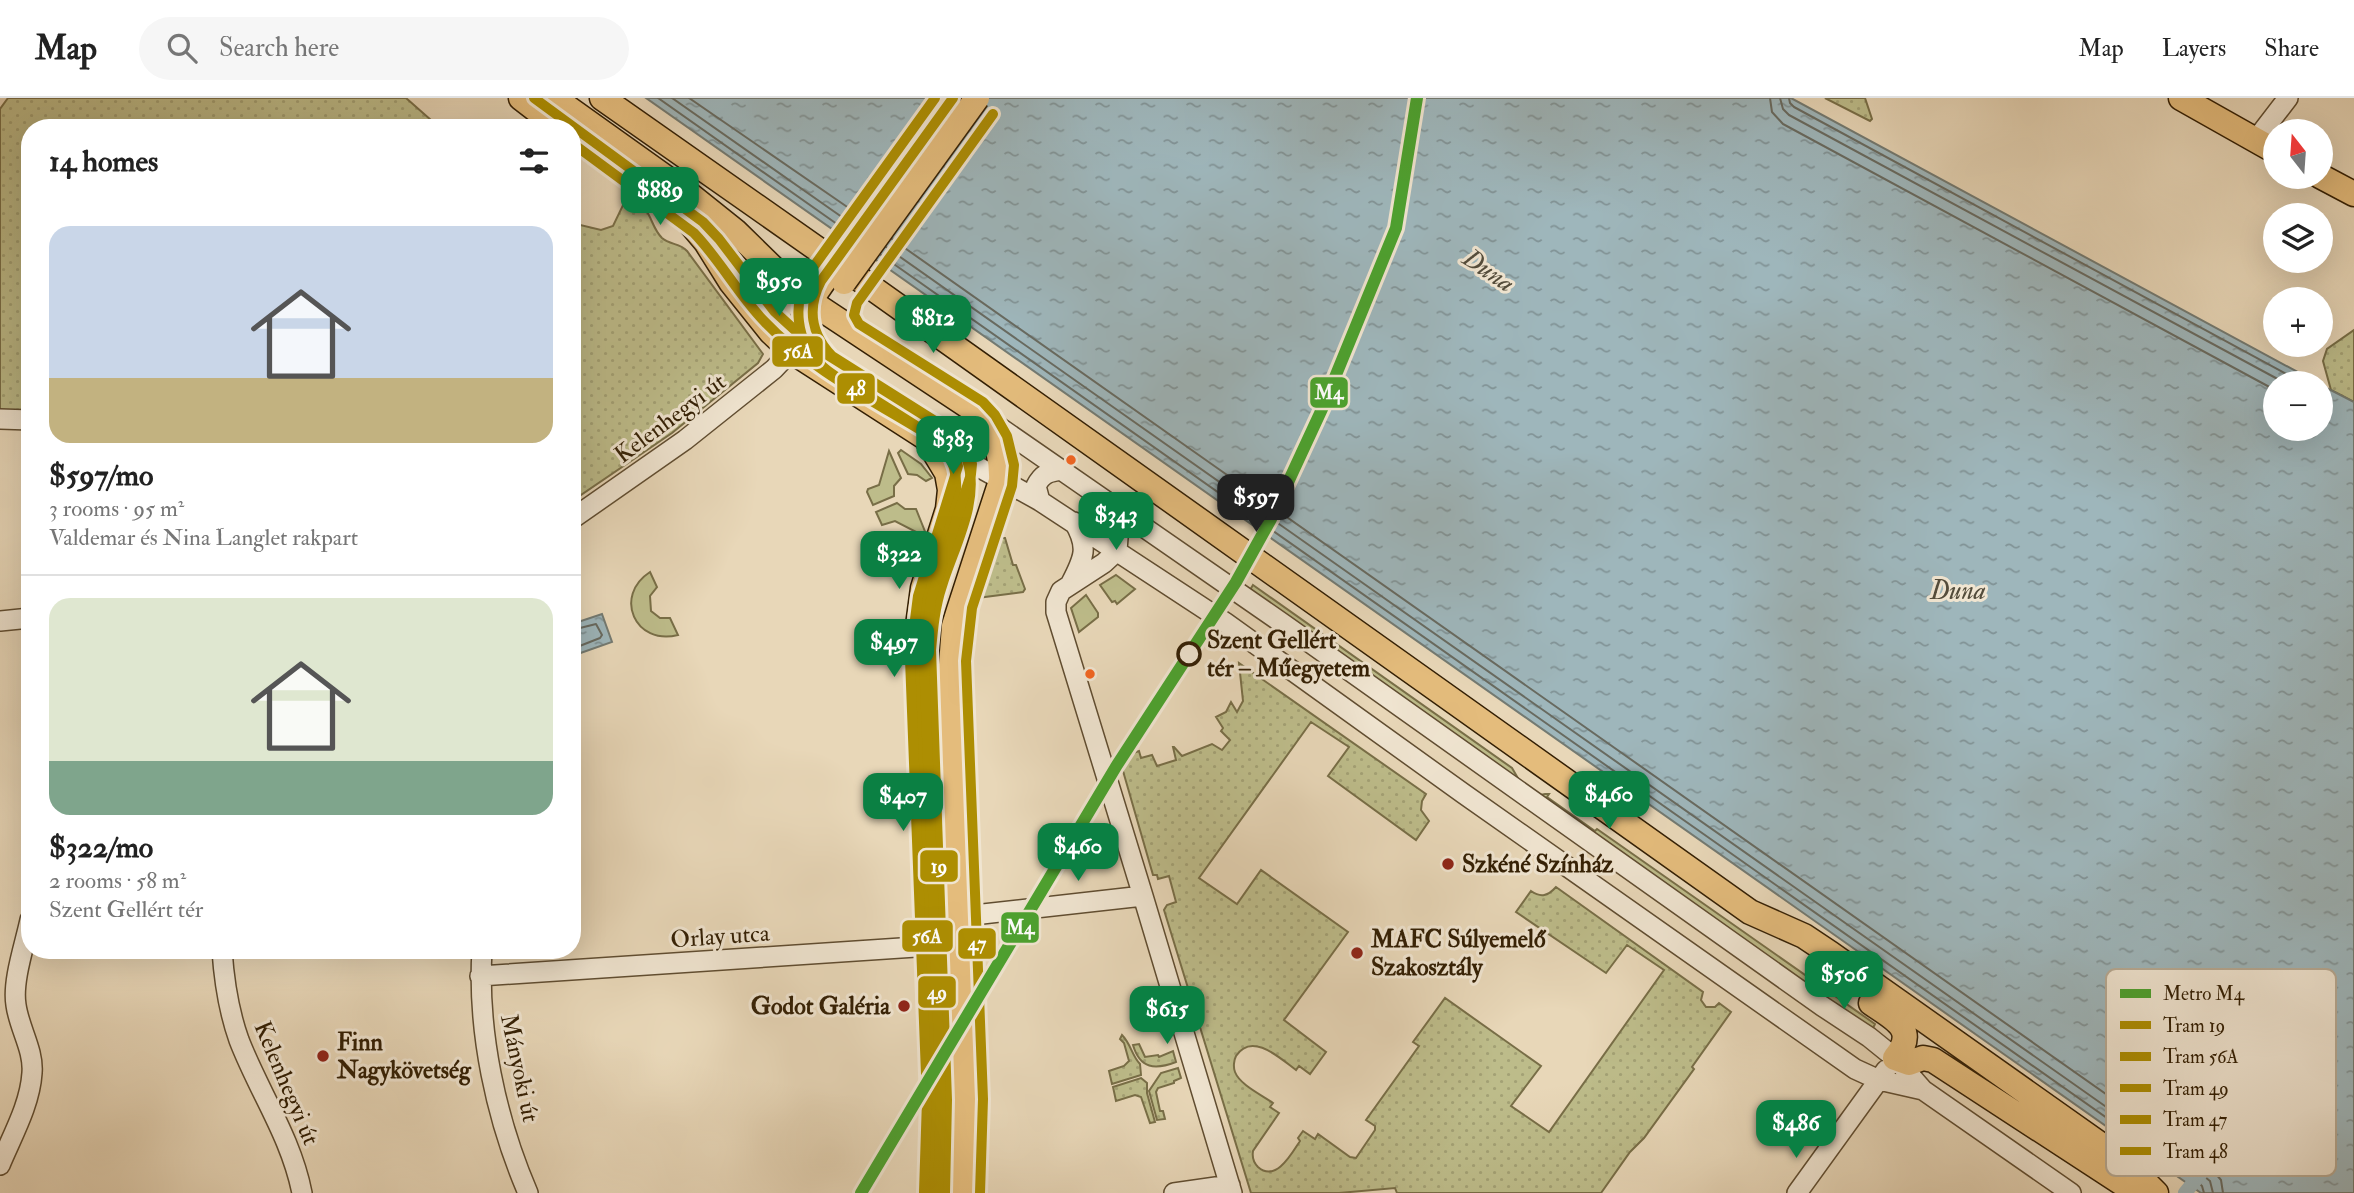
<!DOCTYPE html>
<html lang="en">
<head>
<meta charset="utf-8">
<style>
	:root { --surface:#fff; --page:#f6f6f6; --text:#222; --muted:#767676; --line:#e0e0e0; --accent:#0b8043 }
	body { margin:0; font-family:"IM FELL Double Pica",serif; background:var(--page); color:var(--text); height:100vh; display:flex; flex-direction:column; font-size:26px; white-space:nowrap }
	* { box-sizing:border-box; margin:0 }
	p { font-size:23px; color:var(--muted) }
	.icon { flex:none; width:38px; height:38px; fill:none; stroke:currentColor; stroke-width:2; stroke-linecap:round; stroke-linejoin:round }
	.map { position:relative; flex:1; overflow:hidden }
	.sheet { position:absolute; left:21px; top:21px; width:560px; height:840px; display:flex; flex-direction:column; background:var(--surface); border-radius:28px; box-shadow:0 7px 28px #0002 }
	.sheet>* { flex:none }
	.needle { width:46px; rotate:343deg }
	.controls { position:absolute; left:2263px; top:21px; display:grid; gap:14px }
	.controls a { display:grid; place-items:center; width:70px; height:70px; border-radius:50%; background:var(--surface); box-shadow:0 7px 28px #0002; font-size:35px }
	.price { position:absolute; translate:-50% -60px; padding:0 16px; border-radius:14px; background:var(--accent); color:#fff; font-size:23px; line-height:46px; filter:drop-shadow(0 2px 4px #0008) }
	.price::after { content:''; position:absolute; left:50%; top:42px; width:21px; height:16px; margin-left:-10px; background:inherit; clip-path:polygon(0 0,100% 0,50% 100%) }
	.price.active { background:#222; color:#fff }
	ul { padding:0; list-style:none }
	li { display:grid; align-content:center; gap:14px; height:371px; padding:0 28px }
	li+li { border-top:2px solid var(--line) }
	li span { display:grid; place-items:center; height:217px; border-radius:21px; color:#555 }
	li>.icon { margin-inline-start:auto }
	span .icon { width:126px; height:126px; fill:#fffc; stroke-width:1 }
	li b { font-size:30px }
	h2 { display:flex; justify-content:space-between; align-items:center; height:84px; padding:0 28px; font-size:30px }
	header { display:flex; align-items:center; gap:42px; box-sizing:border-box; height:98px; padding:0 35px; background:var(--surface); border-bottom:2px solid var(--line) }
	header strong { font-size:33px }
	nav { display:flex; gap:38px; margin-inline-start:auto; font-size:24px }
	.search { width:490px; height:63px; background:var(--page); display:flex; align-items:center; gap:18px; box-sizing:border-box; padding:0 24px; border-radius:38px; color:var(--muted); font-size:26px }
	.map>svg:first-child { display:block }
	.grass { fill:#bdbc8a; stroke:#786e47; stroke-width:2 }
	.park { fill:url(#park-dots); stroke:#786e47; stroke-width:2 }
	.water { fill:url(#water-ripples); stroke:#737a72; stroke-width:2 }
	.lines { fill:none; stroke-linecap:round; stroke-linejoin:round }
	.shore { stroke:#686a60; stroke-width:2 }
	.canal { stroke:#9eb6bb; stroke-width:14 }
	.minor-casing { stroke:#604d31; stroke-width:22 }
	.major-casing { stroke:#331f04; stroke-width:27 }
	.minor { stroke:#f0e5d1; stroke-width:19 }
	.major { stroke:#e4bc7c; stroke-width:24 }
	.major-bridge-casing { stroke:#331f04; stroke-width:27; stroke-linecap:butt }
	.major-bridge { stroke:#e4bc7c; stroke-width:24 }
	.tram-1-casing { stroke:#f0e5d1; stroke-width:16 }
	.tram-2-casing { stroke:#f0e5d1; stroke-width:16 }
	.tram-3-casing { stroke:#f0e5d1; stroke-width:16 }
	.tram-4-casing { stroke:#f0e5d1; stroke-width:16 }
	.tram-5-casing { stroke:#f0e5d1; stroke-width:16 }
	.tram-1 { stroke:#ad8e02; stroke-width:10 }
	.tram-2 { stroke:#ad8e02; stroke-width:10 }
	.tram-3 { stroke:#ad8e02; stroke-width:10 }
	.tram-4 { stroke:#ad8e02; stroke-width:10 }
	.tram-5 { stroke:#ad8e02; stroke-width:10 }
	.metro-1-casing { stroke:#f0e5d1; stroke-width:18 }
	.metro-1 { stroke:#4ca22f; stroke-width:12 }
	.bus-dot { fill:#f26522; stroke:#f0e5d1; stroke-width:2.5 }
	.stop-dot { fill:#f0e5d1; stroke:#331f04; stroke-width:3.5 }
	.poi-dot { fill:#8f2418; stroke:#f0e5d1; stroke-width:2.5 }
	.labels { text-anchor:middle; stroke-width:6; stroke-linejoin:round; paint-order:stroke }
	.street-label { font-size:24px; fill:#331f04; stroke:#f0e5d1 }
	.stop-label { font-size:24px; font-weight:bold; fill:#331f04; stroke:#f0e5d1; text-anchor:start }
	.poi-label { font-size:24px; font-weight:bold; fill:#331f04; stroke:#f0e5d1; text-anchor:start }
	.water-label { font-size:26px; font-style:italic; fill:#534c3b; stroke:#f0e5d1 }
	.key { fill:#f0e5d1; stroke:#b7aa94; stroke-width:2 }
	.key-label { font-size:19px; fill:#331f04 }
	.line-badge { stroke:#f0e5d1; stroke-width:2.5 }
	.badge-label { font-size:19px; text-anchor:middle; font-weight:bold; fill:#fff }
</style>
</head>
<body>
<header>
<strong>Map</strong>
<div class="search"><svg class="icon" aria-label="search" viewBox="0 0 24 24"><circle cx="10" cy="10" r="6"/><path d="M15 15l6 6"/></svg>Search here</div>
<nav><a>Map</a><a>Layers</a><a>Share</a></nav>
</header>
<div class="map">
<svg width="2354" height="1095" viewBox="0 0 2354 1095">
	<defs>
		<pattern id="park-dots" width="8" height="8" patternUnits="userSpaceOnUse" patternTransform="scale(1.75)"><rect width="8" height="8" fill="#bdbc8a"/><path d="M2 2h.1M6 6h.1" fill="none" stroke="#a3a175" stroke-width="1.8" stroke-linecap="round"/></pattern>
		<pattern id="water-ripples" width="26" height="14" patternUnits="userSpaceOnUse" patternTransform="scale(1.75)"><rect width="26" height="14" fill="#9eb6bb"/><path d="M2 4q2-2 4 0t4 0M15 11q2-2 4 0t4 0" fill="none" stroke="#819396"/></pattern>
	</defs>
	<rect width="100%" height="100%" fill="#e8d7b8"/>
	<filter id="stains"><feTurbulence type="fractalNoise" baseFrequency=".00286" numOctaves="4"/><feColorMatrix values="0 0 0 0 .2 0 0 0 0 .09 0 0 0 0 .02 0 0 0 .5 -.17"/></filter>
	<radialGradient id="worn" r=".72"><stop offset=".6" stop-color="#630" stop-opacity="0"/><stop offset="1" stop-color="#630" stop-opacity=".3"/></radialGradient>
	<!-- grass -->
	<path class="grass" d="M901,352L921,366L932,380L926,383L917,377L908,376L898,355Z
		M889,353L901,380L894,388V398L873,407L867,394L868,391L879,387Z
		M897,405L905,411H916L926,436H920L895,423L882,427L876,414Z
		M650,474L657,489L650,498L651,513L660,520H670L678,537C635,548 613,498 650,474Z
		M1116,477L1135,491L1117,506L1115,503L1112,504L1100,487Z
		M1253,487L1512,670L1519,682L1250,492Z
		M1086,497L1098,515V519L1079,534L1071,510Z
		M1545,696H1549L1547,699L1595,733L1597,731L1875,926L1872,932L1540,697Z"/>
	<!-- park -->
	<path class="park" d="M8,0H406L440,30H30V329L0,326V11Z
		M1825,0H1865L1872,21L1870,23Z
		M631,101C653,110 649,127 662,140C670,147 680,145 687,153L763,256L758,265L672,335L572,403V125L601,132L613,128L625,103Z
		M2354,232V304L2331,292L2323,263L2327,251Z
		M998,440H1005L1013,467H1016L1025,491L1023,494L977,500Z
		M1239,565L1426,696L1422,703L1421,712L1429,723L1416,742L1328,678L1349,649L1311,624L1199,780L1237,806L1261,772L1348,834L1284,922L1326,954L1310,976L1299,968L1296,972C1281,961 1252,933 1236,958C1234,962 1233,969 1235,974C1240,987 1262,997 1273,1005L1270,1009L1279,1015L1253,1053C1252,1059 1253,1064 1258,1069C1276,1085 1292,1055 1300,1043L1298,1040L1303,1033L1315,1041L1318,1036L1350,1059L1356,1060L1375,1032V1028L1366,1022L1419,948L1413,944L1445,900L1541,968L1511,1008L1549,1034L1664,872L1627,847L1606,875L1516,814L1531,793C1541,800 1548,798 1556,789L1703,894L1701,902L1706,909H1715L1719,905L1731,914L1692,969L1694,971L1644,1040L1630,1054L1601,1095H1397L1395,1090L1339,1095H1251L1164,812L1167,807L1176,804L1169,778L1158,781L1157,777H1153L1123,673L1124,658L1139,653L1141,660L1152,657L1157,668L1176,662L1173,649H1174L1182,658L1212,646L1222,652L1230,642L1221,633L1223,630L1216,619L1226,614L1231,604L1237,614L1243,603Z
		M1122,937C1131,946 1132,958 1140,966L1141,977L1112,986L1109,973L1124,968L1129,963L1124,945L1120,941Z
		M1139,946L1145,959L1158,957L1159,959L1173,953L1176,964C1155,972 1140,971 1133,947Z
		M1178,970L1181,980L1174,983V985L1158,990L1156,994L1160,1013H1163L1165,1021L1157,1022L1149,993L1161,975Z
		M1141,980L1147,985V995L1155,1024L1150,1025L1141,999L1135,997L1116,1003L1113,989Z"/>
	<!-- water -->
	<path class="water" d="M646,0H1791L2318,285H2275V331H2320L2321,287L2354,304V1095H2201Z
		M602,516L612,544L572,558V526Z"/>
	<g class="lines">
		<!-- shore -->
		<path class="shore" d="M658,0L844,131
			M672,0L849,124
			M689,0L856,115
			M1770,0L1772,14L1783,26L2275,292
			M1780,0L1783,11L1789,17L2285,285
			M1789,0L1790,5L1794,9L2303,285
			M892,141L2211,1070L2221,1082L2223,1095
			M886,149L2200,1075L2210,1083L2213,1095
			M881,157L2195,1082L2202,1088L2204,1095
			M572,532L596,526L602,537L600,540L572,551"/>
		<!-- canal -->
		<path class="canal" d="M2185,1095L2202,1074"/>
		<!-- minor casing -->
		<g class="minor-casing">
			<path id="minor" d="M2255,43L2288,0
				M0,321L30,322
				M989,322L1285,527L1822,908L1869,939L1895,960L1923,992L2071,1095
				M926,340L1040,403L1226,525L1464,696L1855,971L1879,982L1923,992
				M1040,403L1036,388C1042,376 1048,374 1061,372
				M1113,408L1119,426L1117,453L1104,465L1061,493L1056,504V514L1143,798L1232,1095
				M572,421L685,342L774,271L791,253
				M1071,485C1084,460 1089,449 1074,424
				M0,523L30,520
				M931,833L943,821L947,820L1143,798
				M222,852C224,882 229,914 239,942C259,994 291,1039 302,1095
				M482,852C477,933 496,1021 528,1095
				M480,878L931,848L944,844L958,833
				M0,1067C12,1038 30,1007 32,975C34,952 19,930 16,907C12,883 25,846 30,822
				M1174,1095L1230,1087
				M1797,1095L1886,972"/>
		</g>
		<!-- major casing -->
		<g class="major-casing">
			<path id="major" d="M521,0L560,30
				M554,0L690,97L735,133L784,181L817,208L989,322C996,343 1002,361 1001,383L959,512L954,528L951,567L950,601L965,990L964,1095
				M602,0L823,155L1750,814L1804,838L1831,856L2101,1047L2128,1067L2156,1095
				M2181,0L2275,53
				M572,38L673,110L690,125L706,144L731,184L771,234L791,253L926,340L947,375L950,392L948,411L923,490L915,550L922,634L937,1002L934,1095
				M2320,78L2354,96
				M886,97L955,0
				M791,253L810,203L830,174
				M1871,905C1894,921 1919,931 1895,960L1909,965L1923,960L1933,962L2131,1091L2147,1095"/>
		</g>
		<!-- minor -->
		<use href="#minor" class="minor"/>
		<!-- major -->
		<use href="#major" class="major"/>
		<!-- major-bridge casing -->
		<g class="major-bridge-casing">
			<path id="major-bridge" d="M830,174L886,97
				M844,184L977,0"/>
		</g>
		<!-- major-bridge -->
		<use href="#major-bridge" class="major-bridge"/>
		<!-- tram-1 casing -->
		<g class="tram-1-casing">
			<path id="tram-1" d="M534,0L703,124L719,141L774,213L810,246L941,328C952,339 961,348 967,362C981,402 953,451 942,488C935,509 933,530 931,552L947,1002L945,1095"/>
		</g>
		<!-- tram-2 casing -->
		<g class="tram-2-casing">
			<path id="tram-2" d="M572,45L694,135C720,162 738,196 764,223C808,270 877,305 932,339C941,348 951,357 954,370C964,407 938,451 928,486C921,507 919,529 917,551L933,1002L931,1095"/>
		</g>
		<!-- tram-3 casing -->
		<g class="tram-3-casing">
			<path id="tram-3" d="M938,1095L941,1002L924,561L931,501L971,376L972,366L969,355L954,335L832,258C811,236 807,210 821,183L953,0"/>
		</g>
		<!-- tram-4 casing -->
		<g class="tram-4-casing">
			<path id="tram-4" d="M980,1095L983,1001L966,563L972,510L1012,388L1014,367L1007,338L995,317L983,304L859,226L854,217L857,205L993,16"/>
		</g>
		<!-- tram-5 casing -->
		<g class="tram-5-casing">
			<path id="tram-5" d="M924,1094L927,1002L910,561L918,498L958,368L956,361L945,346C921,331 897,316 872,300C856,290 836,281 822,268C795,244 792,205 809,175L935,0"/>
		</g>
		<!-- tram-1 -->
		<use href="#tram-1" class="tram-1"/>
		<!-- tram-2 -->
		<use href="#tram-2" class="tram-2"/>
		<!-- tram-3 -->
		<use href="#tram-3" class="tram-3"/>
		<!-- tram-4 -->
		<use href="#tram-4" class="tram-4"/>
		<!-- tram-5 -->
		<use href="#tram-5" class="tram-5"/>
		<!-- metro-1 casing -->
		<g class="metro-1-casing">
			<path id="metro-1" d="M861,1095L1117,667L1236,484L1271,421L1322,311L1396,130L1417,0"/>
		</g>
		<!-- metro-1 -->
		<use href="#metro-1" class="metro-1"/>
	</g>
	<!-- markers -->
	<g class="bus-dot">
		<circle cx="1071" cy="362" r="6"/>
		<circle cx="1090" cy="576" r="6"/>
	</g>
	<circle class="stop-dot" cx="1189" cy="556" r="11"/>
	<g class="poi-dot">
		<circle cx="1448" cy="766" r="7"/>
		<circle cx="1357" cy="855" r="7"/>
		<circle cx="904" cy="908" r="7"/>
		<circle cx="323" cy="958" r="7"/>
	</g>
	<g class="labels">
		<!-- street labels -->
		<g class="street-label">
			<text transform="translate(670 320) rotate(-37)" y="8">Kelenhegyi út</text>
			<text transform="translate(720 838) rotate(-4)" y="8">Orlay utca</text>
			<text transform="translate(520 970) rotate(78)" y="8">Mányoki út</text>
			<text transform="translate(287 985) rotate(67)" y="8">Kelenhegyi út</text>
		</g>
		<!-- stop labels -->
		<g class="stop-label">
			<text x="1207" y="550">Szent Gellért<tspan x="1207" dy="28">tér – Műegyetem</tspan></text>
		</g>
		<!-- poi labels -->
		<g class="poi-label">
			<text x="1462" y="774">Szkéné Színház</text>
			<text x="1371" y="849">MAFC Súlyemelő<tspan x="1371" dy="28">Szakosztály</tspan></text>
			<text x="890" y="916" text-anchor="end">Godot Galéria</text>
			<text x="337" y="952">Finn<tspan x="337" dy="28">Nagykövetség</tspan></text>
		</g>
		<!-- water labels -->
		<g class="water-label">
			<text transform="translate(1489 172) rotate(34)" y="9">Duna</text>
			<text x="1958" y="501">Duna</text>
		</g>
	</g>
	<!-- legend -->
	<rect x="2106" y="871" width="230" height="207" rx="10" class="key"/>
	<rect x="2120" y="891" width="31" height="9" fill="#4ca22f"/>
	<rect x="2120" y="923" width="31" height="8" fill="#ad8e02"/>
	<rect x="2120" y="954" width="31" height="9" fill="#ad8e02"/>
	<rect x="2120" y="986" width="31" height="8" fill="#ad8e02"/>
	<rect x="2120" y="1017" width="31" height="9" fill="#ad8e02"/>
	<rect x="2120" y="1049" width="31" height="8" fill="#ad8e02"/>
	<g class="key-label">
		<text x="2163" y="902">Metro M4</text>
		<text x="2163" y="934">Tram 19</text>
		<text x="2163" y="965">Tram 56A</text>
		<text x="2163" y="997">Tram 49</text>
		<text x="2163" y="1028">Tram 47</text>
		<text x="2163" y="1060">Tram 48</text>
	</g>
	<g class="line-badge">
		<rect x="771" y="237" width="53" height="33" rx="7" fill="#ad8e02"/>
		<rect x="836" y="274" width="40" height="33" rx="7" fill="#ad8e02"/>
		<rect x="1309" y="278" width="40" height="33" rx="7" fill="#4ca22f"/>
		<rect x="919" y="751" width="40" height="34" rx="7" fill="#ad8e02"/>
		<rect x="1000" y="813" width="40" height="33" rx="7" fill="#4ca22f"/>
		<rect x="901" y="821" width="53" height="34" rx="7" fill="#ad8e02"/>
		<rect x="957" y="829" width="40" height="33" rx="7" fill="#ad8e02"/>
		<rect x="917" y="877" width="40" height="34" rx="7" fill="#ad8e02"/>
	</g>
	<g class="badge-label">
		<text x="798" y="260">56A</text>
		<text x="856" y="297">48</text>
		<text x="1329" y="301">M4</text>
		<text x="939" y="775">19</text>
		<text x="1020" y="836">M4</text>
		<text x="927" y="845">56A</text>
		<text x="977" y="852">47</text>
		<text x="937" y="901">49</text>
	</g>
	<rect width="100%" height="100%" filter="url(#stains)"/>
	<rect width="100%" height="100%" fill="url(#worn)"/>
</svg>
<div class="controls">
<a><svg class="needle" viewBox="-14 -14 28 28"><path d="M0-13l5 13h-10z" fill="#e53935"/><path d="M0 13l5-13h-10z" fill="#767676"/></svg></a>
<a><svg class="icon" aria-label="layers" viewBox="0 0 24 24"><path d="M12 4l9 5-9 5-9-5zM3 14l9 5 9-5"/></svg></a>
<a>+</a>
<a>−</a>
</div>
<b class="price" style="left:660px;top:129px">$889</b>
<b class="price" style="left:779px;top:220px">$950</b>
<b class="price" style="left:933px;top:257px">$812</b>
<b class="price" style="left:953px;top:378px">$383</b>
<b class="price active" style="left:1256px;top:436px">$597</b>
<b class="price" style="left:1116px;top:454px">$343</b>
<b class="price" style="left:899px;top:493px">$322</b>
<b class="price" style="left:894px;top:581px">$497</b>
<b class="price" style="left:1609px;top:733px">$460</b>
<b class="price" style="left:903px;top:735px">$407</b>
<b class="price" style="left:1078px;top:785px">$460</b>
<b class="price" style="left:1844px;top:913px">$506</b>
<b class="price" style="left:1167px;top:948px">$615</b>
<b class="price" style="left:1796px;top:1062px">$486</b>
<section class="sheet">
<h2>14 homes<svg class="icon" aria-label="filters" viewBox="0 0 24 24"><path d="M4 7h16M4 17h16"/><circle cx="9" cy="7" r="2"/><circle cx="15" cy="17" r="2"/></svg></h2>
<ul>
<li><span style="background:linear-gradient(#c9d6e8 70%,#c2b280 0)"><svg class="icon" aria-label="home" viewBox="0 0 24 24"><path d="M3 11l9-7 9 7M6 9v11h12V9"/></svg></span><div><b>$597/mo</b><p>3 rooms · 95 m²</p><p>Valdemar és Nina Langlet rakpart</p></div></li>
<li><span style="background:linear-gradient(#dfe7d0 75%,#7fa58c 0)"><svg class="icon" aria-label="home" viewBox="0 0 24 24"><path d="M3 11l9-7 9 7M6 9v11h12V9"/></svg></span><div><b>$322/mo</b><p>2 rooms · 58 m²</p><p>Szent Gellért tér</p></div></li>
</ul>
</section>
</div>
</body>
</html>
